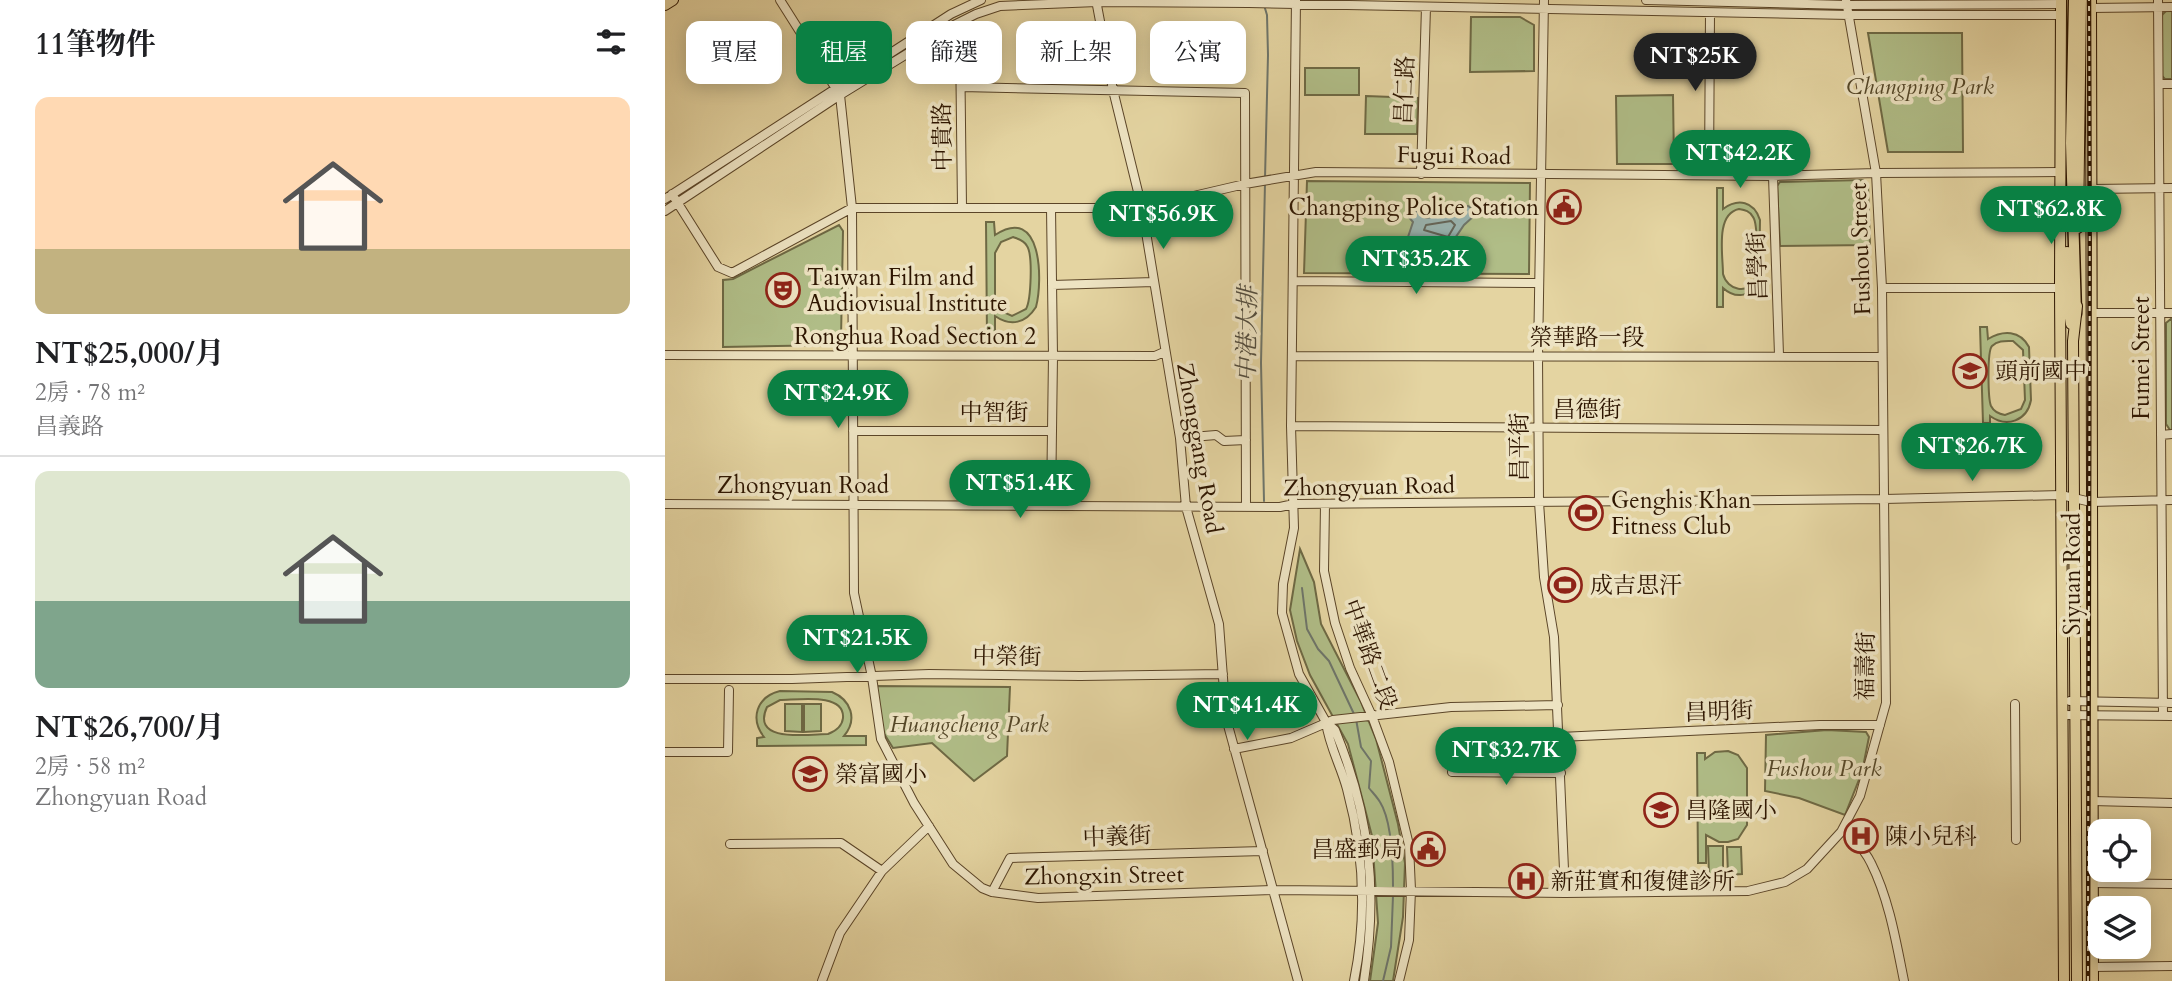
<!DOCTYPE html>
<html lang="zh-TW">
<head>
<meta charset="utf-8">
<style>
	:root { --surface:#fff; --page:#f6f6f6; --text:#202124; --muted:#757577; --line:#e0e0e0; --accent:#0b8043 }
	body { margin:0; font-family:Cardo,"Noto Serif TC",serif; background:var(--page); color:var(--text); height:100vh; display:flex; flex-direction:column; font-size:26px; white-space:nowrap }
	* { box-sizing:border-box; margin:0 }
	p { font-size:23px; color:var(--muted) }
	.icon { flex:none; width:38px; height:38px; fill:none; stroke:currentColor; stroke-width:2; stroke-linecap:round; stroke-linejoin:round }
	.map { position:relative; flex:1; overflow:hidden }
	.panel { display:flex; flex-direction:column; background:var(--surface); width:665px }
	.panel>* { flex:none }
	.top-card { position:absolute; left:21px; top:21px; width:665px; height:63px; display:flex; gap:14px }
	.controls { position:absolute; left:1423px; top:819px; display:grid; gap:14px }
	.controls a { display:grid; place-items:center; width:63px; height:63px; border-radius:14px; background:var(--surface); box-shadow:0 4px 18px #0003; font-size:35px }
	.price { position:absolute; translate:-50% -60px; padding:0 16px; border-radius:24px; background:var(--accent); color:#fff; font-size:23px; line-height:46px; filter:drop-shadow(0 2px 4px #0008) }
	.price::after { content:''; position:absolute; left:50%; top:42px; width:21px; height:16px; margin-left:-10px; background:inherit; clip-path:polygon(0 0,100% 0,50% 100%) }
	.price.selected { background:#222; color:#fff }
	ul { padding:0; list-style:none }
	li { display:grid; align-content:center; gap:14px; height:371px; padding:0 35px }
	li+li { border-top:2px solid var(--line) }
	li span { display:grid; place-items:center; height:217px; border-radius:14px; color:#555 }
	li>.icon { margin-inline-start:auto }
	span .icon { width:126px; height:126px; fill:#fffc; stroke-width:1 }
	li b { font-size:30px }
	h2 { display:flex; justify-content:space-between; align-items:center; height:84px; padding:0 35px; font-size:30px }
	.tag { padding:0 24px; border-radius:14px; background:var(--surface); box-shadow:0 4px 18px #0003; font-size:24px; line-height:63px }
	.tag.selected { background:var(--accent); color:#fff }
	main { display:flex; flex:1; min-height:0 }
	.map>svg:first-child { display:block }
	.green { fill:#b0bd87; stroke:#6e6944; stroke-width:2; fill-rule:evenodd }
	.water { fill:#9ab5b1; stroke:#6e756a; stroke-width:2 }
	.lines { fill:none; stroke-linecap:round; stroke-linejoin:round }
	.shore { stroke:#646558; stroke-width:2 }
	.stream { stroke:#6e756a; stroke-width:2 }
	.minor-casing { stroke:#5b4528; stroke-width:10 }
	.major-casing { stroke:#2d1500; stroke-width:12 }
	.highway-casing { stroke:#2d1500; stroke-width:13 }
	.minor { stroke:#ede3c2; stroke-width:8 }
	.major { stroke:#e4d4a1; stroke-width:10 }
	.highway { stroke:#e4d4a1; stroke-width:10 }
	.rail-casing { stroke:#2d1500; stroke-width:4.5 }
	.rail { stroke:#ede3c2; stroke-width:2; stroke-dasharray:5; stroke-linecap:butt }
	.labels { text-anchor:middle; stroke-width:7; stroke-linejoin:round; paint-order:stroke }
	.park-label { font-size:23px; font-style:italic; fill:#544728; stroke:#ede3c2 }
	.street-label { font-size:23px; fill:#2d1500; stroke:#ede3c2 }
	.poi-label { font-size:23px; fill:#2d1500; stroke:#ede3c2; text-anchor:start }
	.water-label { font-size:24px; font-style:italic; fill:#534d3e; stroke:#ede3c2 }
</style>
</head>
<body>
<main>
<section class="panel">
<h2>11筆物件<svg class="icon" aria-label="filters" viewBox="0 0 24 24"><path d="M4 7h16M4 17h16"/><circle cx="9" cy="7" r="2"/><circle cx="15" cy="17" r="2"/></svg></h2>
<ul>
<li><span style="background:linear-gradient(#ffd9b3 70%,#c2b280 0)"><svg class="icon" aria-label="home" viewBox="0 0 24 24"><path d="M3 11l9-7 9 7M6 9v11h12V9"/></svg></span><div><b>NT$25,000/月</b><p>2房 · 78 m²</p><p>昌義路</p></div></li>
<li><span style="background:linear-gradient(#dfe7d0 60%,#7fa58c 0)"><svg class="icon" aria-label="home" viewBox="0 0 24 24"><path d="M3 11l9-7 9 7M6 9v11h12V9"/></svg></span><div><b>NT$26,700/月</b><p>2房 · 58 m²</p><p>Zhongyuan Road</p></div></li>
</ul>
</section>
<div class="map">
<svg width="1507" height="981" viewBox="0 0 1507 981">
	<rect width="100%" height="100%" fill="#e4d4a1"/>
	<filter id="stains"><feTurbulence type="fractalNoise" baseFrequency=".00286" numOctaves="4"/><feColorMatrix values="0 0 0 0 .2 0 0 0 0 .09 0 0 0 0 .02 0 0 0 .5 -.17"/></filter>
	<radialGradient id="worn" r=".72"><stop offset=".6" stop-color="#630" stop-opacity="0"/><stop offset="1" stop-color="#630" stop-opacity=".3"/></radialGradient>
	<!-- green -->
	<path class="green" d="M1501,11H1507V79H1500L1496,75L1497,15Z
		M806,17H855L869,25V71L805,72Z
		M1203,33H1297L1298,152H1223Z
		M640,68H694V95H640Z
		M1008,95L1009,164H952L951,96Z
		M701,96L753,98L752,134H700Z
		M1198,180L1203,184L1205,245L1115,246L1112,186L1115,182Z
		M642,181L865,183L864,274L639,273Z
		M1052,188H1058V209C1073,198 1089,201 1095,220L1094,283C1085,297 1070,299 1058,288V307H1052ZM1074,209C1080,210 1085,211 1088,217C1093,223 1093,270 1090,278C1084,296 1062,290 1058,274C1058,255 1050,214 1074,209Z
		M321,222H329L330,235C377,204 378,280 371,307C361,323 346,327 330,316V338H322ZM348,237C353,239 359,240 362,246C368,255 366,300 361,309L347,316L336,311L330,301V253L336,242Z
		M174,225L178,231L176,339L173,345L58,347V280L68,279Z
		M1507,318V430H1505L1501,424V323Z
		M1315,327H1322L1323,339C1338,330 1355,330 1364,347L1366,400C1362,421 1342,428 1325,416V423H1318ZM1348,341L1358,350L1360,400L1356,409L1340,415C1334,414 1329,412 1326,406C1323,399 1322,351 1327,346C1333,340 1341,341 1348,341Z
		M635,549L649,582L656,624L696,702L711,739L733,824L740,863L738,917L728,981H705L713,923L707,836L683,744L645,675L632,641L625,610Z
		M210,686L345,687L342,756L309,781L267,743L228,748L218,732Z
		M115,691L167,692C186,700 193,719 179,736H201V745L92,746V738L99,737C85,719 91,697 115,691ZM115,700C132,700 180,692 178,718C177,727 171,731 163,734C145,734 85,744 102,707Z
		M120,704H137V732L120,731Z
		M139,704H156V731L139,732Z
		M1162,730L1201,732L1204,737L1197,772L1180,815L1134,798L1100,791L1101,735Z
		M1063,751L1073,755L1082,768V825L1073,839L1063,842H1054L1041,835V863H1033L1032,753H1040V759L1050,752Z
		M1043,846H1058V875H1044Z
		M1062,847H1076L1077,874L1063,875Z"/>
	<!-- water -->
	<path class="water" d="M803,206L809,210L810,215L799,225L786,244L780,245L756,238L746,240L743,237L748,222L742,215V208L748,209L761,218L792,213Z"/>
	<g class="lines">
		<!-- shore -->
		<path class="shore" d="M786,221L790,225L783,237L759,230L761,225Z"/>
		<!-- stream -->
		<path class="stream" d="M599,5L602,15L603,55L600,178
			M599,501L596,363L600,183
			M637,588L642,629L653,649L664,661L689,714
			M691,719L696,747L706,761L704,788C708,793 712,797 715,802C727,821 728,864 728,886
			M718,981L726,947L728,896"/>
		<!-- minor casing -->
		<g class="minor-casing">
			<path id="minor" d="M115,0L175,95L187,208L189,593L207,677L216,739L249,803L288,864L317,888L327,892L373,898L609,890L900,893L1083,891L1120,882L1142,869L1176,832L1195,796L1221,703L1217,288L1211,173L1181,0
				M431,0L448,90L477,208L515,438L521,507L554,624L561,718L633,981
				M631,0L626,426L629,528L618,584L617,613L634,674L661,722L670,730C705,815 713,891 699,981
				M879,0L873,356L874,502L879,577L889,637L900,893
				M981,0L1182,5L1396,4
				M1493,0L1498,716
				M1426,8L1507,7
				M289,25L295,40L297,207
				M1494,84H1507
				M296,87L580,93L581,507
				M756,174L761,7
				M1044,174L1045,13
				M1108,176L1114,355
				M1427,189L1507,188
				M7,194L53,267L67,273L187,208H477L580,184L651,172L1108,176L1211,173L1395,172
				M0,199L286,14L316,0
				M386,208L388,356L386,505
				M0,211L175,95L289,25L311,14L335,6L432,2L584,3L1184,15H1396
				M629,281L874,283
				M387,285L489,282
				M1217,288H1395
				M1426,313H1507
				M0,355L490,356L499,352
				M627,356L1217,357
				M626,426L1217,430
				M188,431H387
				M1496,435L1507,434
				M515,438L551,435L559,441L581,440
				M0,504L615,507L629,504L1219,499L1396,495L1426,502L1507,500
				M660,504L659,571L670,623L685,668L707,716L724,762L744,845L746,890L744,940L734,981
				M0,679H127L264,674L415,676L558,674
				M1405,701L1507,703
				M1350,704L1351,840
				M1397,715L1507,716
				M661,722C664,746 676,766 682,789C699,852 702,917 689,981
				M895,737L1155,725H1215
				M569,749L626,738L668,720L786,707L893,705
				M0,752H63L64,690
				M787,772L896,773
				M1427,801L1507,803
				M1179,827C1188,838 1200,850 1206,863C1224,899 1231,941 1239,981
				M65,844L176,843L217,871
				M1427,883L1507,884
				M327,892L345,858L598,851
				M1428,967L1507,966
				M157,981L175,933L217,871L264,826"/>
		</g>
		<!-- major casing -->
		<g class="major-casing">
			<path id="major" d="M1396,0L1395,288L1399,981
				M1426,0L1428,981
				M0,5L8,0
				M1413,228L1416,0
				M1402,252V296L1406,324
				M1412,306L1408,341L1412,981"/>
		</g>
		<!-- highway casing -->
		<g class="highway-casing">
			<path id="highway" d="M1409,0L1406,143L1411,314"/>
		</g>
		<!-- minor -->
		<use href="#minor" class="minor"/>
		<!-- major -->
		<use href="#major" class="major"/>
		<!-- highway -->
		<use href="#highway" class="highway"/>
		<!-- rail casing -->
		<g class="rail-casing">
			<path id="rail" d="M1423,981C1423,654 1426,327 1424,0"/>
		</g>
		<!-- rail -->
		<use href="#rail" class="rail"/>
	</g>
	<!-- icons -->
	<defs>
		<g id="civic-ring" transform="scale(1.75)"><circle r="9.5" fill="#ede3c2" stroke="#8f2418" stroke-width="1.5"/><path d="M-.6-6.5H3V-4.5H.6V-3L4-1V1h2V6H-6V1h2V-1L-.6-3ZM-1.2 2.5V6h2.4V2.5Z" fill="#8f2418"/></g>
		<g id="theatre-ring" transform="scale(1.75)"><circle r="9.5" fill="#ede3c2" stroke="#8f2418" stroke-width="1.5"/><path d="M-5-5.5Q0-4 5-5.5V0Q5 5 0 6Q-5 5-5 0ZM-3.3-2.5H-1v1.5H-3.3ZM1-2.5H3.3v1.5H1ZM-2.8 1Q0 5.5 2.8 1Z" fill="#8f2418"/></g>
		<g id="school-ring" transform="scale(1.75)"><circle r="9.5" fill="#ede3c2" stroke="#8f2418" stroke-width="1.5"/><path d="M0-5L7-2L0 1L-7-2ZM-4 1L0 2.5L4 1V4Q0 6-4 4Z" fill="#8f2418"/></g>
		<g id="stadium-ring" transform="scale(1.75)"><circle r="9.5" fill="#ede3c2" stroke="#8f2418" stroke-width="1.5"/><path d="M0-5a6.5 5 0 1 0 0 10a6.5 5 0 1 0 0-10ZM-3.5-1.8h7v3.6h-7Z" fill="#8f2418"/></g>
		<g id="hospital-ring" transform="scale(1.75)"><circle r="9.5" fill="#ede3c2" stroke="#8f2418" stroke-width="1.5"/><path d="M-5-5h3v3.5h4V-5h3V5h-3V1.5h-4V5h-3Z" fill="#8f2418"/></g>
	</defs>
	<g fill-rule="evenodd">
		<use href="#civic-ring" x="899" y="207"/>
		<use href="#theatre-ring" x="118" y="290"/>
		<use href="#school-ring" x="1305" y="371"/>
		<use href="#stadium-ring" x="921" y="513"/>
		<use href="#stadium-ring" x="900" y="585"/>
		<use href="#school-ring" x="145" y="774"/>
		<use href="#school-ring" x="996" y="810"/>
		<use href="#hospital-ring" x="1196" y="836"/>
		<use href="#civic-ring" x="763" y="849"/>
		<use href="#hospital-ring" x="861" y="881"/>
	</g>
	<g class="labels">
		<!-- park labels -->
		<g class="park-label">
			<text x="1255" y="94">Changping Park</text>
			<text x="304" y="732">Huangcheng Park</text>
			<text x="1159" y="776">Fushou Park</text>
		</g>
		<!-- street labels -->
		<g class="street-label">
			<text transform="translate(739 90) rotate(-88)" y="8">昌仁路</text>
			<text transform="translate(277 137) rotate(-91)" y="8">中貴路</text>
			<text transform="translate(789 155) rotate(1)" y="8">Fugui Road</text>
			<text transform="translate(1195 249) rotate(-92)" y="8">Fushou Street</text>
			<text transform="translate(1092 266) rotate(-92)" y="8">昌學街</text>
			<text x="250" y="344">Ronghua Road Section 2</text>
			<text x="922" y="345">榮華路一段</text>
			<text transform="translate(1476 358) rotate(-90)" y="8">Fumei Street</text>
			<text x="922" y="417">昌德街</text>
			<text x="329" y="420">中智街</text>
			<text transform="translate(854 447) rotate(-90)" y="8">昌平街</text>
			<text transform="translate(535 448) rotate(80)" y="8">Zhonggang Road</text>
			<text x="138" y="493">Zhongyuan Road</text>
			<text transform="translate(704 486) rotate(-1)" y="8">Zhongyuan Road</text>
			<text transform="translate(1407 574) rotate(-90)" y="8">Siyuan Road</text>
			<text transform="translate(705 654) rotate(70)" y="8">中華路二段</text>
			<text transform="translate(342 656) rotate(1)" y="8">中榮街</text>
			<text transform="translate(1200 666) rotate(-89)" y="8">福壽街</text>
			<text transform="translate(1054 711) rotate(-2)" y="8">昌明街</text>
			<text transform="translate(452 836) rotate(-2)" y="8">中義街</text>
			<text transform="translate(439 875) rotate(-1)" y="8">Zhongxin Street</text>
		</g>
		<!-- poi labels -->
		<g class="poi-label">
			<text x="874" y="215" text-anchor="end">Changping Police Station</text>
			<text x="142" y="285">Taiwan Film and<tspan x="142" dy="26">Audiovisual Institute</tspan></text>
			<text x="1330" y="379">頭前國中</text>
			<text x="946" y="508">Genghis Khan<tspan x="946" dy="26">Fitness Club</tspan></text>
			<text x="925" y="593">成吉思汗</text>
			<text x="170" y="782">榮富國小</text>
			<text x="1020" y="818">昌隆國小</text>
			<text x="1220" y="844">陳小兒科</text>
			<text x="738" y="857" text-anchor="end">昌盛郵局</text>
			<text x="886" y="889">新莊實和復健診所</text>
		</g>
		<!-- water labels -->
		<g class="water-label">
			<text transform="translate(582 334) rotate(-89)" y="8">中港大排</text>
		</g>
	</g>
	<rect width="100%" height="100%" filter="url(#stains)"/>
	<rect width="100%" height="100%" fill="url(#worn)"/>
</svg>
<div class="controls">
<a><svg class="icon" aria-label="locate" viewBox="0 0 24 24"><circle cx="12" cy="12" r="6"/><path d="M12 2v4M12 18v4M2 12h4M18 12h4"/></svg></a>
<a><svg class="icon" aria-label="layers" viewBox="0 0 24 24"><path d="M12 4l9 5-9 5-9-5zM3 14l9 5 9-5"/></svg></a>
</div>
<b class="price selected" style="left:1030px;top:93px">NT$25K</b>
<b class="price" style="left:1075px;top:190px">NT$42.2K</b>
<b class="price" style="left:1386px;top:246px">NT$62.8K</b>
<b class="price" style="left:498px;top:251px">NT$56.9K</b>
<b class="price" style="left:751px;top:296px">NT$35.2K</b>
<b class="price" style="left:173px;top:430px">NT$24.9K</b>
<b class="price" style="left:1307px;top:483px">NT$26.7K</b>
<b class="price" style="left:355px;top:520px">NT$51.4K</b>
<b class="price" style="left:192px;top:675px">NT$21.5K</b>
<b class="price" style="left:582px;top:742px">NT$41.4K</b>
<b class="price" style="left:841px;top:787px">NT$32.7K</b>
<div class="top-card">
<a class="tag">買屋</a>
<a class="tag selected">租屋</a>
<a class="tag">篩選</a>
<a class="tag">新上架</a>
<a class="tag">公寓</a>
</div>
</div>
</main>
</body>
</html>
